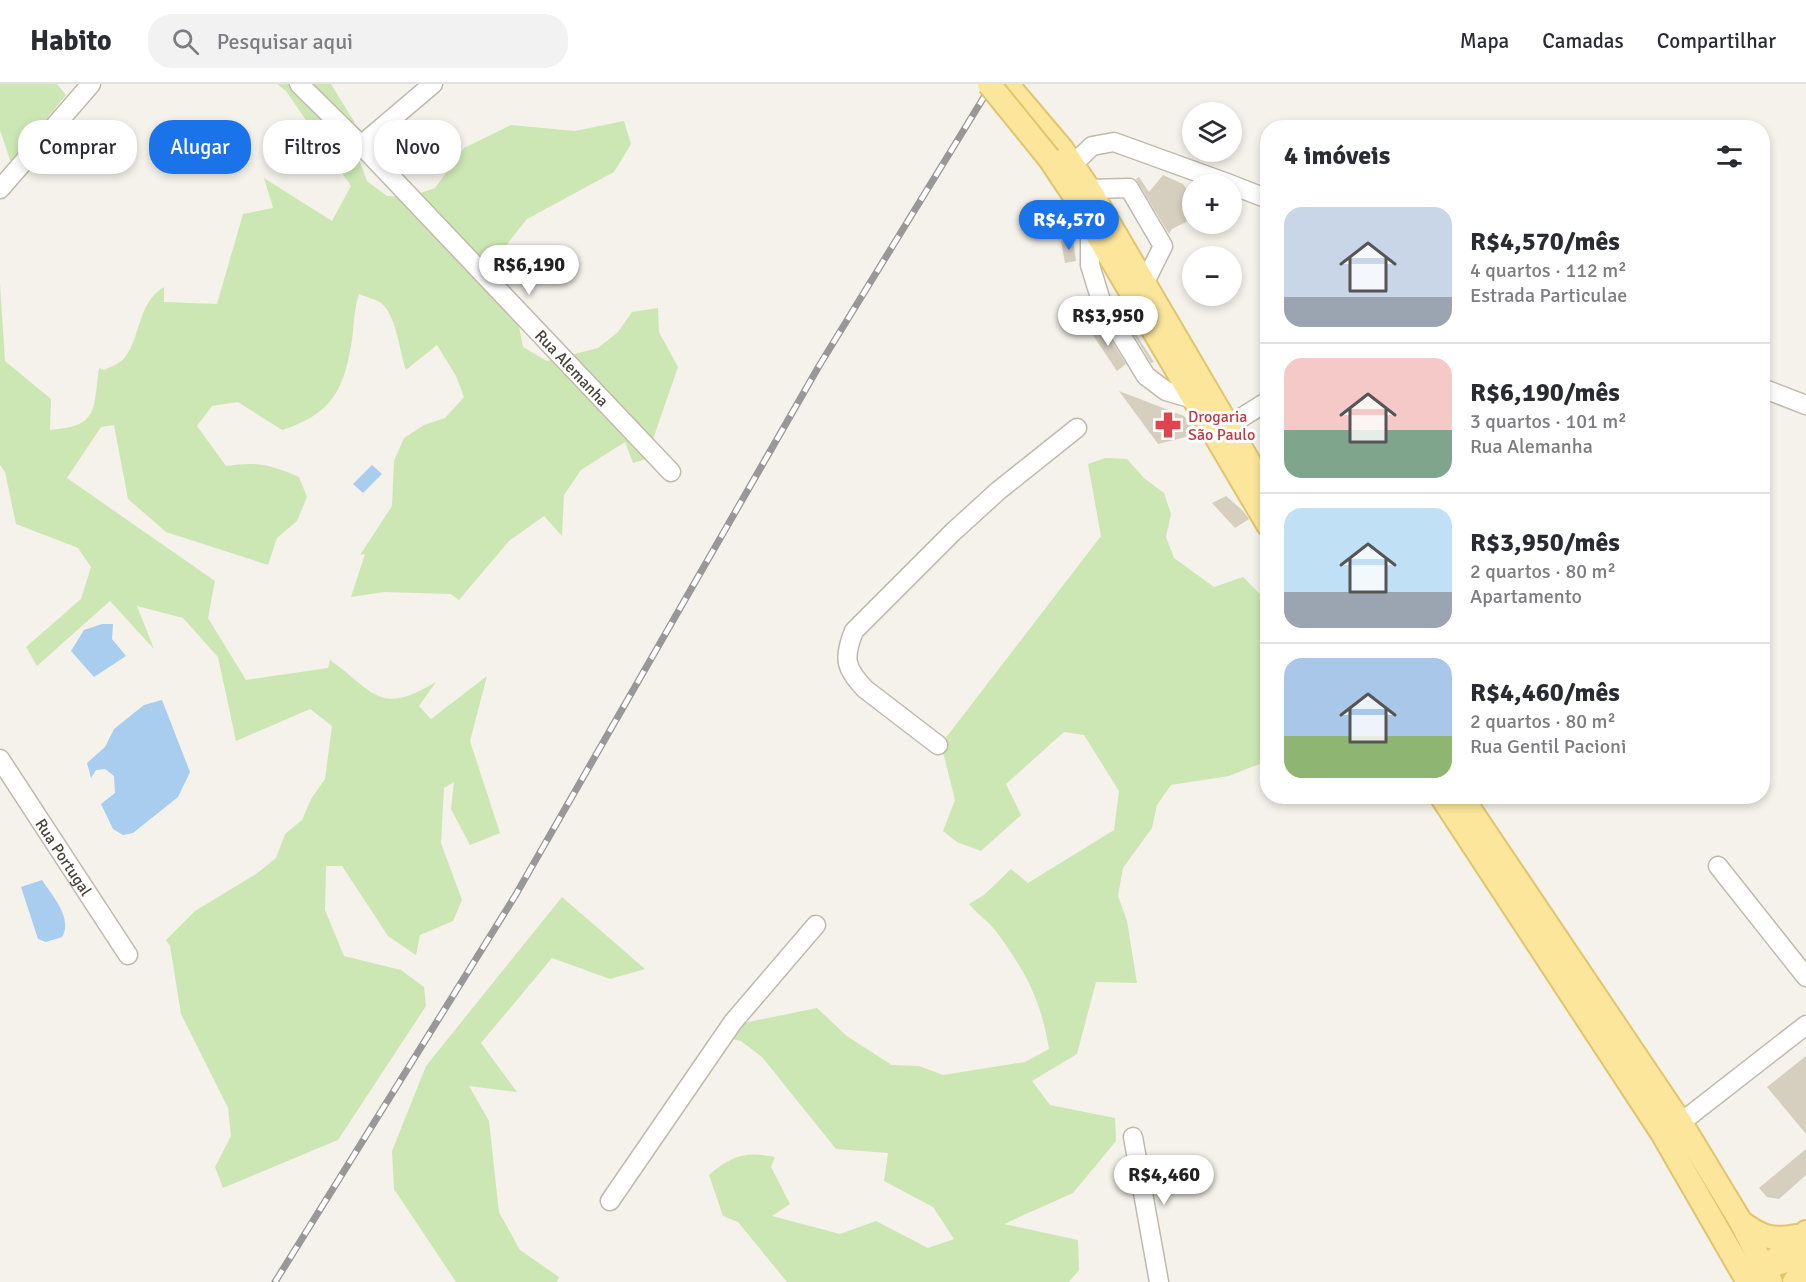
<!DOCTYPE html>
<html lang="pt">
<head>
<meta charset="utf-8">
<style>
	:root { --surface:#fff; --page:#f2f2f3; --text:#2b2b33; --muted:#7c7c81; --line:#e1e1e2; --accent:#1a73e8 }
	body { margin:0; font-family:Signika,sans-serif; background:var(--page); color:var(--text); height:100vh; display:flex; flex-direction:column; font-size:22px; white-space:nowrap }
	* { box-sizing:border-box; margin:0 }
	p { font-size:20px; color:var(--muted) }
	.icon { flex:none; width:33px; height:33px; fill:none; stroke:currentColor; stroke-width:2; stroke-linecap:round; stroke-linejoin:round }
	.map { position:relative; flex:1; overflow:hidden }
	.drawer { position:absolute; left:1260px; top:36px; width:510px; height:684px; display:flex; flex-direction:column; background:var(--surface); border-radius:24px; box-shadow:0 3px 9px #0003 }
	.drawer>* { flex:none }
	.top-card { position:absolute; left:18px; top:36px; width:570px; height:54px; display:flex; gap:12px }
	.fabs { position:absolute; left:1182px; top:18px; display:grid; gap:12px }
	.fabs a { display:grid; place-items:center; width:60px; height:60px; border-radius:50%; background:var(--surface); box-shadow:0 3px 9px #0003; font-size:30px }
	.price { position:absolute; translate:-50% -51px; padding:0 14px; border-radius:21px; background:#fff; color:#222; font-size:20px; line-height:39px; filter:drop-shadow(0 2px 3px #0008) }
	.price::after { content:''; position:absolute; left:50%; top:36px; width:18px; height:14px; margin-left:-9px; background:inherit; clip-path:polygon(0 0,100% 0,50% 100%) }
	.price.current { background:var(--accent); color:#fff }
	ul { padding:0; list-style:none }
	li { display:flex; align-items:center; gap:18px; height:150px; padding:0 24px }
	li+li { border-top:2px solid var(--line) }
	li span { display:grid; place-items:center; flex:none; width:168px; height:120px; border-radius:18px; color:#555 }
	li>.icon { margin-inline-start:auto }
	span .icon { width:72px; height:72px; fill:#fffc; stroke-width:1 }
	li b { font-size:26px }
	h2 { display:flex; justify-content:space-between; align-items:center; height:72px; padding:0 24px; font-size:26px }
	.pill { padding:0 21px; border-radius:24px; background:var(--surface); box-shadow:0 3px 9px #0003; font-size:21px; line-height:54px }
	.pill.current { background:var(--accent); color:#fff }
	header { display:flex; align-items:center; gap:36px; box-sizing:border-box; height:84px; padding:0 30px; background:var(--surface); border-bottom:2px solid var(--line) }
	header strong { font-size:28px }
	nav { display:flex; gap:33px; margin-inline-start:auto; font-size:21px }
	.search { width:420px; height:54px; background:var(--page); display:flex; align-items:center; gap:15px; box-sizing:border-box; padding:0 21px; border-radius:24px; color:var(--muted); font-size:22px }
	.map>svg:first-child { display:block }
	.green { fill:#cde7b4 }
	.water { fill:#a8cdee }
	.building { fill:#d6cebf }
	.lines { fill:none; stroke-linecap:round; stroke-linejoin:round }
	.minor-casing { stroke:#c0baac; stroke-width:21 }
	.major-casing { stroke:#e0c56c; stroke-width:26 }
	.minor { stroke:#fff; stroke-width:18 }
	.major { stroke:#fbe69c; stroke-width:22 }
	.rail-casing { stroke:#989898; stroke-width:7 }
	.rail { stroke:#fff; stroke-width:4.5; stroke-dasharray:14; stroke-linecap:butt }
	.major-bridge-casing { stroke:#e0c56c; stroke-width:26; stroke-linecap:butt }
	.major-bridge { stroke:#fbe69c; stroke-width:22 }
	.labels { text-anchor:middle; stroke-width:6; stroke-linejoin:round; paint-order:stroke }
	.street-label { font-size:16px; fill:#484338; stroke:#fff }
	.health-label { font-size:16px; fill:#be3a42; stroke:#fff; text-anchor:start }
</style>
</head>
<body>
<header>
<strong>Habito</strong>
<div class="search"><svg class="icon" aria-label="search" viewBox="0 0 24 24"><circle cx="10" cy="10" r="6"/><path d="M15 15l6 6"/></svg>Pesquisar aqui</div>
<nav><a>Mapa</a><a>Camadas</a><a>Compartilhar</a></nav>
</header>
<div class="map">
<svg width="1806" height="1198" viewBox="0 0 1806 1198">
	<rect width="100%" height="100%" fill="#f4f2ea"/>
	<!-- green -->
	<path class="green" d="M0,0H57L66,11L11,79L0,46Z
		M277,0H331L355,39L323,32L321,45L360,78L367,97L387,112L409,113L435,104L464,64L511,41L575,47L624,37L631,60L614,88L527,135L503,165L506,182L490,202L518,237L523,263L547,277L598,264L618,248L632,228L658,224L659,248L678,283L646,375L633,379L625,358L581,386L564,411L562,452L544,432L509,457L459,516L451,510L384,508L351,513L365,470L360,471L392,422L394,377L404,354L424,341L445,334L464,313L456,292L437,261L406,286C400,269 396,230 381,219C376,215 365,213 359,210C354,225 354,240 352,256C344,306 332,330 282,346L238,318L212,322L197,342L226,382C256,377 271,381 299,393L307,413L297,437L277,454L268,481L166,448L128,415L114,341L101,343L67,394L215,497L208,534L246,596L328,584L330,576C376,609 379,632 436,598L419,622L431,635L487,592L470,657L500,749L470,761L451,725L454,698L444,704L441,759L462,816L453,837L420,851L416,871L388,852L342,782H326L325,826L344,872L401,886L424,903L426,922L338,1056L223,1104L215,1083L231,1052L228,1024L181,930L170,862L166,856L195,827L256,790L276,774L285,750L302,736L311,715L325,695L332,642L310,625L236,657L218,573L183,534L137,522L154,565L110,517L37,582L26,563L81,515L91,483L78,464L16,440L5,388L0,381V199L5,277L51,315L50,346C99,342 93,327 99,284L104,286C110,283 121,279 125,273C141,253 137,219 164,203V218L217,220L243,130L273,124L264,94L332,137L351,102L286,7Z
		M1105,374L1127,375L1144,394L1164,409L1171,430L1166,453L1174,474L1214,503L1243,493L1267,517V677L1229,692L1171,701L1157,721L1152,744L1123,784L1118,812L1127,837L1137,899L1096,898L1077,970L1032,997L1050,1021L1115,1034L1116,1057L1073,1109L1004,1140L1078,1156L1079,1186L1069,1198H787L738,1138L723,1132L709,1091C731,1072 746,1067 775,1073L771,1083L790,1120L772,1132L840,1150L876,1137L928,1164L954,1155L933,1123L884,1097L888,1069L836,1065L762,973L741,957L719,952L724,943L817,924L848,953L892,981L919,982L943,991L1025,978L1049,965C1041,915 1025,887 996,847C988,837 977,830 969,820L984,811L1011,785L1028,799L1114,746L1119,707L1084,651L1064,648L1006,700L1021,731L981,767L957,758L943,747L955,716L941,660L1101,452L1088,380Z
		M562,813L645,885L610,895L552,874L481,959L517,1008L469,1002L489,1037L499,1128L520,1166L559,1193L557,1198H456L394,1105L392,1067L426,982Z"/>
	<!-- water -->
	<path class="water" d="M372,381L382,390L363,409L353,400Z
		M102,540H113L112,555L126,572L94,593L71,567L84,546Z
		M162,616L190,688L178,713L133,749L123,751L113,745L101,720L115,709L114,692L105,685L96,686L91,694L87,679L105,663L114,645L144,621Z
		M42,796C53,813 73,834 62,853L46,858L38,855L21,803Z"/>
	<!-- building -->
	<path class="building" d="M1163,91L1183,100L1192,113V135L1172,145L1169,150L1136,95L1139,93L1149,108Z
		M1073,155L1076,177L1065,179L1061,157Z
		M1114,217L1154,278L1151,279Z
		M1101,240L1126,280L1117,287L1090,247Z
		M1119,307L1184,332L1198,350L1158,360Z
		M1226,412L1242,426L1249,435L1235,444L1212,419Z
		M1806,972V1050L1767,1003Z
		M1806,1065V1091L1779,1115L1767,1113L1759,1104Z"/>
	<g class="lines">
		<!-- minor casing -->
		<g class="minor-casing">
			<g id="minor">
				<path id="s1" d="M299,0L361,61L671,388"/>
				<path d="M361,61L433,0"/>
				<path d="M1065,88L1092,62L1114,58L1230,100"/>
				<path d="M1232,101L1268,115"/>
				<path d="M0,105L91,0"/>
				<path d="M1089,105L1129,104L1163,162L1145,198"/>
				<path d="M1090,142V181L1102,220L1146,292L1166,307L1193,315"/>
				<path d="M1762,304L1806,321"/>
				<path d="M1228,342L1268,317"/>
				<path d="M938,661L865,605C845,584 843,574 854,547L953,448L998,407L1077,344"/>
				<path id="s2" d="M0,675L128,871"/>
				<path d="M1718,782L1806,893"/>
				<path d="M1670,1047L1806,941"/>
				<path d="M1133,1053L1159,1198"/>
				<path d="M610,1117L733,938L816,841"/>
			</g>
		</g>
		<!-- major casing -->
		<g class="major-casing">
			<path id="major" d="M1007,0L1062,65L1089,105L1268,410
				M1049,74L1073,110L1268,441
				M1441,712L1662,1049L1748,1198
				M1461,712L1681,1039L1741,1138L1771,1198
				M1741,1138C1765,1156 1774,1156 1803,1151
				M1773,1177L1806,1148
				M1749,1183L1765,1184L1806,1170
				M1794,1198L1806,1180"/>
		</g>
		<!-- minor -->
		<use href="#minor" class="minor"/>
		<!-- major -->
		<use href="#major" class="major"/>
		<!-- rail casing -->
		<g class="rail-casing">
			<path id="rail" d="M275,1198L515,812L819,282L992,0"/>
		</g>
		<!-- rail -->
		<use href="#rail" class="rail"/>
		<!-- major-bridge casing -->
		<g class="major-bridge-casing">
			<path id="major-bridge" d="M989,0L1049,74"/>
		</g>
		<!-- major-bridge -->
		<use href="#major-bridge" class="major-bridge"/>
	</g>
	<!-- icons -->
	<defs>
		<g id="pharmacy-bare" transform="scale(2.07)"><path d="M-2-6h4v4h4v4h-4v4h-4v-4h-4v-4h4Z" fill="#e0444e" stroke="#fff" stroke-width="2.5" paint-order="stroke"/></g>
	</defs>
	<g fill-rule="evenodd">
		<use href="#pharmacy-bare" x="1168" y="341"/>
	</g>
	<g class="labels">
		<!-- street labels -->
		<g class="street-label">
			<text dy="6" stroke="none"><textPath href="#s1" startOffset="394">Rua Alemanha</textPath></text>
			<text dy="6" stroke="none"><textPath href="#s2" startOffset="117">Rua Portugal</textPath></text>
		</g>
		<!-- health labels -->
		<g class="health-label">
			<text x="1188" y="338">Drogaria<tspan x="1188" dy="18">São Paulo</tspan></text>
		</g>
	</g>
</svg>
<div class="fabs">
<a><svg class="icon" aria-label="layers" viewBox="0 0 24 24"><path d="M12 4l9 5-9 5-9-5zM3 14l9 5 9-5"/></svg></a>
<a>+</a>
<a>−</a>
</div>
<b class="price current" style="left:1069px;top:167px">R$4,570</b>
<b class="price" style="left:529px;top:212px">R$6,190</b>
<b class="price" style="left:1108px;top:263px">R$3,950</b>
<b class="price" style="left:1164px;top:1122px">R$4,460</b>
<div class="top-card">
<a class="pill">Comprar</a>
<a class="pill current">Alugar</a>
<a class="pill">Filtros</a>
<a class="pill">Novo</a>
</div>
<section class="drawer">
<h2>4 imóveis<svg class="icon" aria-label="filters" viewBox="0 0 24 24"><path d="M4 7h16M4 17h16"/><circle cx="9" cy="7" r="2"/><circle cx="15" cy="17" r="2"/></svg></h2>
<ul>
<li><span style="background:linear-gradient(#c9d6e8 75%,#9aa5b1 0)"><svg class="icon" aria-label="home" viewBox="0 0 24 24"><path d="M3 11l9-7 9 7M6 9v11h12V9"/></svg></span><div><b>R$4,570/mês</b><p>4 quartos · 112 m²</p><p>Estrada Particulae</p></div></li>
<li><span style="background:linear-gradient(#f6c9c9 60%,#7fa58c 0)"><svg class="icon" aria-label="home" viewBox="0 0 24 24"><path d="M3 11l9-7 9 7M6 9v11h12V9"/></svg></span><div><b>R$6,190/mês</b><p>3 quartos · 101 m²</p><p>Rua Alemanha</p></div></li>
<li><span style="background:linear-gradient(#bfe0f5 70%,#9aa5b1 0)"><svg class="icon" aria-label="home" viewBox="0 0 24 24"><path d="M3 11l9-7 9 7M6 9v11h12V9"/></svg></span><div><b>R$3,950/mês</b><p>2 quartos · 80 m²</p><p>Apartamento</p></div></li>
<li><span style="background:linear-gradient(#a9c7e8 65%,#8fb573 0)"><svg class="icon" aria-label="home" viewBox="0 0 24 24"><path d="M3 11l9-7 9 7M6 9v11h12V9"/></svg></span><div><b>R$4,460/mês</b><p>2 quartos · 80 m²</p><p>Rua Gentil Pacioni</p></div></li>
</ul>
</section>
</div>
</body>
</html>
